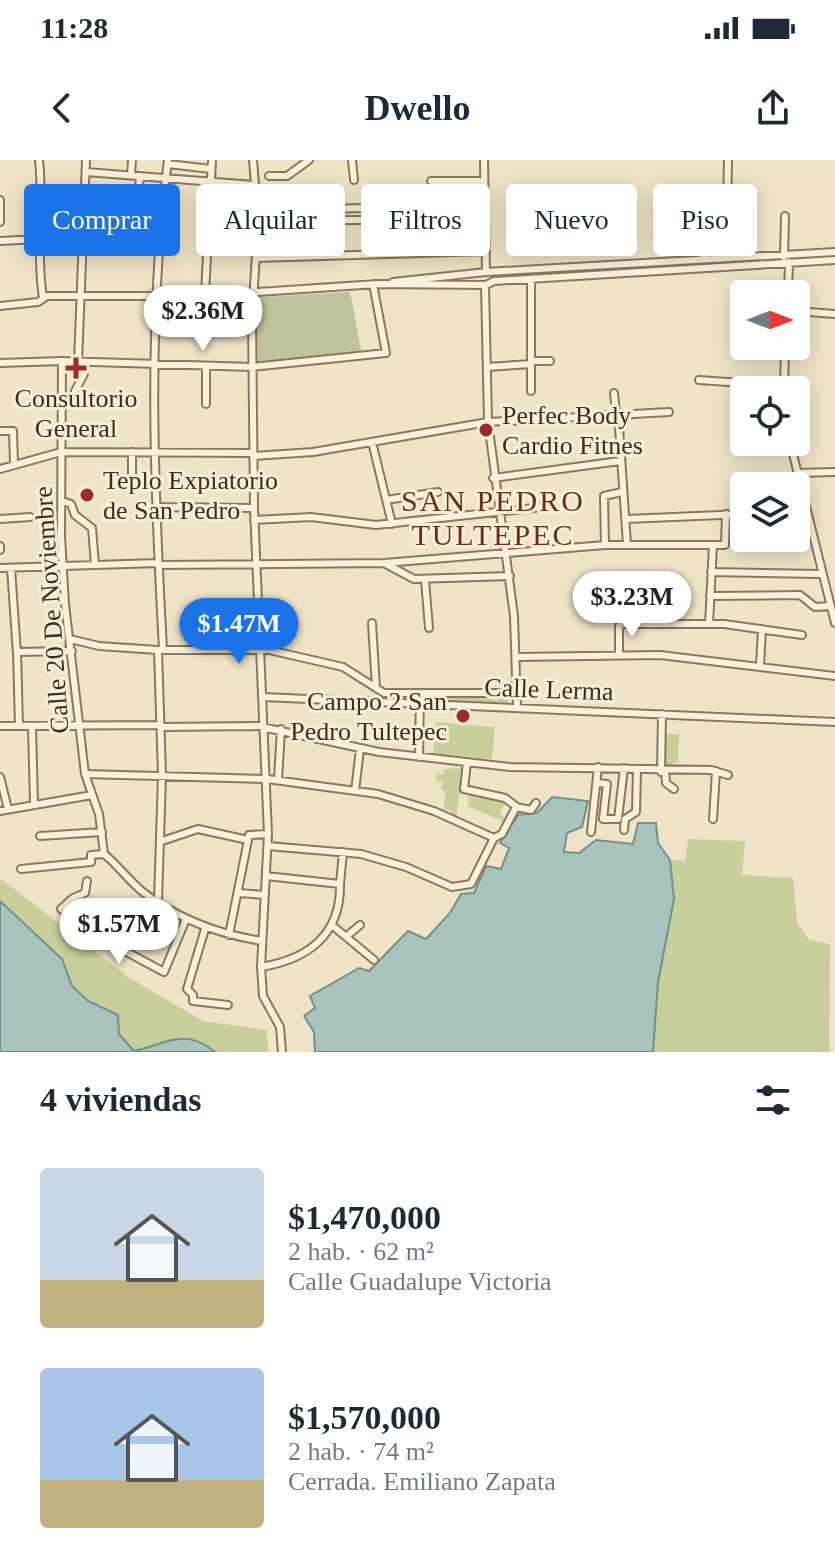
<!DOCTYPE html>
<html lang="es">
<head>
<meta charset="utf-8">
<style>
	:root { --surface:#fff; --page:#f2f2f3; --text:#1f2937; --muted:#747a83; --accent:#1a73e8 }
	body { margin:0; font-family:Georgia,serif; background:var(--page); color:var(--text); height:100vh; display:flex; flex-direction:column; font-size:30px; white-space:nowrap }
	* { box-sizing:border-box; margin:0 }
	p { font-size:26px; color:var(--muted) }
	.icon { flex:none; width:44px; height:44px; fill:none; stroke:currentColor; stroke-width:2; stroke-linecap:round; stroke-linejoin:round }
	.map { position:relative; height:892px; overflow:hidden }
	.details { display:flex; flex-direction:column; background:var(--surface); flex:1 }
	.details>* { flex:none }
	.top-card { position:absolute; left:24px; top:24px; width:788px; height:72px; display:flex; gap:16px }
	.needle { width:52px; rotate:90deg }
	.controls { position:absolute; left:730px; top:120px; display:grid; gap:16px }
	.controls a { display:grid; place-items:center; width:80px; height:80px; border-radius:8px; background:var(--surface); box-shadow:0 4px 20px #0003; font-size:40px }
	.price { position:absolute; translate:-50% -68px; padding:0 18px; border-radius:28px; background:#fff; color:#222; font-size:26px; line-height:52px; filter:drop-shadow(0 2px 4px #0008) }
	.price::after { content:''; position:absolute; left:50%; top:48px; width:24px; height:18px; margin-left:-12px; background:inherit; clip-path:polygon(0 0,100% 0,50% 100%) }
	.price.selected { background:var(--accent); color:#fff }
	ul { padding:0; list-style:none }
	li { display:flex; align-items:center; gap:24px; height:200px; padding:0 40px }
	li span { display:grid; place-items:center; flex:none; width:224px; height:160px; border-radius:8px; color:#555 }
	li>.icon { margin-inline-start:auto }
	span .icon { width:96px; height:96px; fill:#fffc; stroke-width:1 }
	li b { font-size:34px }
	h2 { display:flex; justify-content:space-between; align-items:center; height:96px; padding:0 40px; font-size:34px }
	.tag { padding:0 28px; border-radius:8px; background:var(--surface); box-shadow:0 4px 20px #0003; font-size:28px; line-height:72px }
	.tag.selected { background:var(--accent); color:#fff }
	.status { display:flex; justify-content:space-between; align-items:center; height:56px; padding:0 40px; background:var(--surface); direction:ltr }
	.status svg { height:22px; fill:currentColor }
	header { display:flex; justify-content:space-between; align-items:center; height:104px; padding:0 40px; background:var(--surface); font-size:36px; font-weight:800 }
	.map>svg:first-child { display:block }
	.green { fill:#c9cf9b }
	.cemetery { fill:#bfc49a }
	.water { fill:#a9c4bc; stroke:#6f938a; stroke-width:2 }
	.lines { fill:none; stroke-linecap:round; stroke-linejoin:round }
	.minor-casing { stroke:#8d765c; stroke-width:10 }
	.minor { stroke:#faf1dc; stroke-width:6 }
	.poi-dot { fill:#9e2a2b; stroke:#f7eed8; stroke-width:3 }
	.labels { text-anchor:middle; stroke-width:6; stroke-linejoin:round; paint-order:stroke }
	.poi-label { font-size:26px; fill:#3d2e20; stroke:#f7eed8; text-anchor:start }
	.street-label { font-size:26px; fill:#3d2e20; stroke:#f7eed8 }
	.quarter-label { font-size:30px; letter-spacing:2px; fill:#6b2e1e; stroke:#f7eed8 }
</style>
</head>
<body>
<div class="status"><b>11:28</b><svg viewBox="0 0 49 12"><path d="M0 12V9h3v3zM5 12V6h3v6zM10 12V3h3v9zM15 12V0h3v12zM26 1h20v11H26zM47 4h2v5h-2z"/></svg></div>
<header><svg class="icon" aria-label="back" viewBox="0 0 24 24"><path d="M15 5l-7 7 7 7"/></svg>Dwello<svg class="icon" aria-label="share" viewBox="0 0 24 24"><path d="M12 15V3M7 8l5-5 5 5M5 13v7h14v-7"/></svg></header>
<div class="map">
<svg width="835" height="892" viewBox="0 0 835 892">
	<rect width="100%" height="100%" fill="#f0e4c8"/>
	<!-- green -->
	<path class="green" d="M512,535L506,544L422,539L424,536Z
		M436,562L495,567L492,599L433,594Z
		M663,574H679L678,603L673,602L672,606H663Z
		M461,604H464L456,657L450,655L452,651L444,649L445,631L441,630L442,621H436L437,613L443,615L444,609L460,608Z
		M469,634L508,643L512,646L504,645L499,654L507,658L504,662L468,646Z
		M688,679L745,681L742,715L793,718L797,762L809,780L830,784L829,892H653L658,821L674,739L670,700L685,701Z
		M0,718L128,817L203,861L267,870L268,892H0Z"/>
	<!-- cemetery -->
	<path class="cemetery" d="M350,132L362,194L254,206V145L262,144L261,137Z"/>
	<!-- water -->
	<path class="water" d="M552,637L588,641L582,667L567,673L564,692L579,693L596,680L633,684L638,663H656L658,683L670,700L674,739L658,822L653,892H315L314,872L304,856L315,848L310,836L359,808L369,811L408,771L426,779L450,753L461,734L474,733L486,706L501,709L509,688L500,683L518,655L537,653Z
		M0,741L62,799L72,826L88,841L118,855L119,874L134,891C165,884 185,867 215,892H0Z"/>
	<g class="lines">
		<!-- minor casing -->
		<g class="minor-casing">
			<path id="minor" d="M39,0C44,46 36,92 43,138
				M253,0L258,61L252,159L254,348L268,674L261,807L263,836L280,867L282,892
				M352,0L354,20
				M484,0L486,112
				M168,4L211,9
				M86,12L254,25
				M131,15L132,0
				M269,16H287L309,0
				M431,21H484
				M0,40V62
				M258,51L364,48
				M207,57L258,60
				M258,61L361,60
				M84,72L162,74
				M135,72L140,16
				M704,74V100
				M0,81L39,79
				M784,97L785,56
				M256,98L486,91
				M726,98L728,0
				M393,122L486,112L835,92
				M485,125L488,262L514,456L517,547
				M205,134L212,0
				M788,134L789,102
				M199,136L252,159
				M0,146L38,142L47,136H199L377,124L486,125L494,121L835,100
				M796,151L835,154
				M796,177H805
				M62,201L61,377L65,444L85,614L99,654L104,694
				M531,201H550
				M78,202L86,0
				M0,203L62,201L252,207L386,193L373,124
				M487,207L531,204
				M699,220L784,226
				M784,230L785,186
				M75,231L84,214V202
				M531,231V119
				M614,233L616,253
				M206,244V208
				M618,253L627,384
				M0,271H13L14,304
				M372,282L392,364
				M790,282L835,463
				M132,292V321
				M253,296L313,292L488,262L669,252
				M0,309L61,292L253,293
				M797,313L835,312
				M493,318L620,301
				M386,340L438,332
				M62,341L71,344L75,355L92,368L95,405
				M157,347L254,348
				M0,359L30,357
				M626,359L744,354
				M254,360L311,357L376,365L543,347
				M605,385L604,336L622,332
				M0,386V390
				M384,403L414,419L510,416
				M158,405L384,403L605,385H725L726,354
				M0,408L158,403
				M11,408L17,494
				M711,412L822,414
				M425,420L429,468
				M710,436L800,435L815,447L831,446
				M372,463L376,528
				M709,464L713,385
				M70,479L99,486L158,490H269L343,507L384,533H516
				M163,489C154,327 147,161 168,0
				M619,493V466L623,464H724L802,475
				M516,497L660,495L835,516
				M760,506L762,469
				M262,537L835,562
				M19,565L17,492L72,491
				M0,566L161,565
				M32,566L34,644
				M161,567L262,566
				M262,567L379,592L510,607L711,610L728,615
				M419,597L420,533
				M467,602L464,629L505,638L517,647
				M665,610L666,623L674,629
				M661,612L662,554
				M85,614L267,619L378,634L434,651L494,678L502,674L516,647L531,650L536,643
				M0,617L8,649
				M278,620L281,569
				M597,623L607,624L603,659H618L624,608
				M355,631L360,589
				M0,651L92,635
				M713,659L716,611
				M624,670L625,659L636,652L637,610
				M591,672L598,607
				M40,676L102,672
				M162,681L198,669L248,680
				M268,686L361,694L406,707L452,727L471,724L494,678
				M21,709L91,702V695L104,694C118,705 129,721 143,732C179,760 218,774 262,781
				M87,721L85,733L73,738L61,749L108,782L164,812L186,759
				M340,724L343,692
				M238,733L265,735
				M158,742L162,615L158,490
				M333,766L374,800
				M205,769L187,829L193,835V841L228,845
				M229,775L249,675L268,674
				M348,775L360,765
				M261,807C309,799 341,774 340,724L266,716"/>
		</g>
		<!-- minor -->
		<use href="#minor" class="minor"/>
	</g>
	<!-- markers -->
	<g class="poi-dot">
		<path d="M72 196h8v8h8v8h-8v8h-8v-8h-8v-8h8z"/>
		<circle cx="486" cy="270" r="8"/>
		<circle cx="87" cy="335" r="8"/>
		<circle cx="463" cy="556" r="8"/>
	</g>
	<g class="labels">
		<!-- poi labels -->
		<g class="poi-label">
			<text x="76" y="247" text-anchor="middle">Consultorio<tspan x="76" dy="30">General</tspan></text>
			<text x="502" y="264">Perfec Body<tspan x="502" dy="30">Cardio Fitnes</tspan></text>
			<text x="103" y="329">Teplo Expiatorio<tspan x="103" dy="30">de San Pedro</tspan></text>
			<text x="447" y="550" text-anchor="end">Campo 2 San<tspan x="447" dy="30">Pedro Tultepec</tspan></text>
		</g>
		<!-- street labels -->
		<g class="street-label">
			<text transform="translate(51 450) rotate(-94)" y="9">Calle 20 De Noviembre</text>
			<text transform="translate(549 529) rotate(2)" y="9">Calle Lerma</text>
		</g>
		<!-- quarter labels -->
		<g class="quarter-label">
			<text x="493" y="351">SAN PEDRO<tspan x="493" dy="34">TULTEPEC</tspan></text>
		</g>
	</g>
</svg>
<div class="controls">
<a><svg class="needle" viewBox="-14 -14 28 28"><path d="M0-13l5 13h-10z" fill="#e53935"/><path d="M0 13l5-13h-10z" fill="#747a83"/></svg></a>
<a><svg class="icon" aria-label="locate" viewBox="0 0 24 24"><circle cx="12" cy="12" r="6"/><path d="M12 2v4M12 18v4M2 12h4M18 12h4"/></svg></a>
<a><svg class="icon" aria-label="layers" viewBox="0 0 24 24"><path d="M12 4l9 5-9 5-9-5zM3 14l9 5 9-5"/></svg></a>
</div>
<b class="price" style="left:203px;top:193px">$2.36M</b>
<b class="price" style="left:632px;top:479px">$3.23M</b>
<b class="price selected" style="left:239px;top:506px">$1.47M</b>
<b class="price" style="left:119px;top:806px">$1.57M</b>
<div class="top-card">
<a class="tag selected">Comprar</a>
<a class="tag">Alquilar</a>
<a class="tag">Filtros</a>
<a class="tag">Nuevo</a>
<a class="tag">Piso</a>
</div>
</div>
<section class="details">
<h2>4 viviendas<svg class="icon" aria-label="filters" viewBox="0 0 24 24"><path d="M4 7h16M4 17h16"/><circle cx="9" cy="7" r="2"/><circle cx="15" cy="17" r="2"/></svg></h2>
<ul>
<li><span style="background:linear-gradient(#c9d6e8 70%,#c2b280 0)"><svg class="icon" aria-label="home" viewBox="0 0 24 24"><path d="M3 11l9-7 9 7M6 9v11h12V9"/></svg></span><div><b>$1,470,000</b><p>2 hab. · 62 m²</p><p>Calle Guadalupe Victoria</p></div></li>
<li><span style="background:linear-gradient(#a9c7e8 70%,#c2b280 0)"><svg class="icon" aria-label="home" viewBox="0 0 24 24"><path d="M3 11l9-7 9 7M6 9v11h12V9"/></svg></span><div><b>$1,570,000</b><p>2 hab. · 74 m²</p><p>Cerrada. Emiliano Zapata</p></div></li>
</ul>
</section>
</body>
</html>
